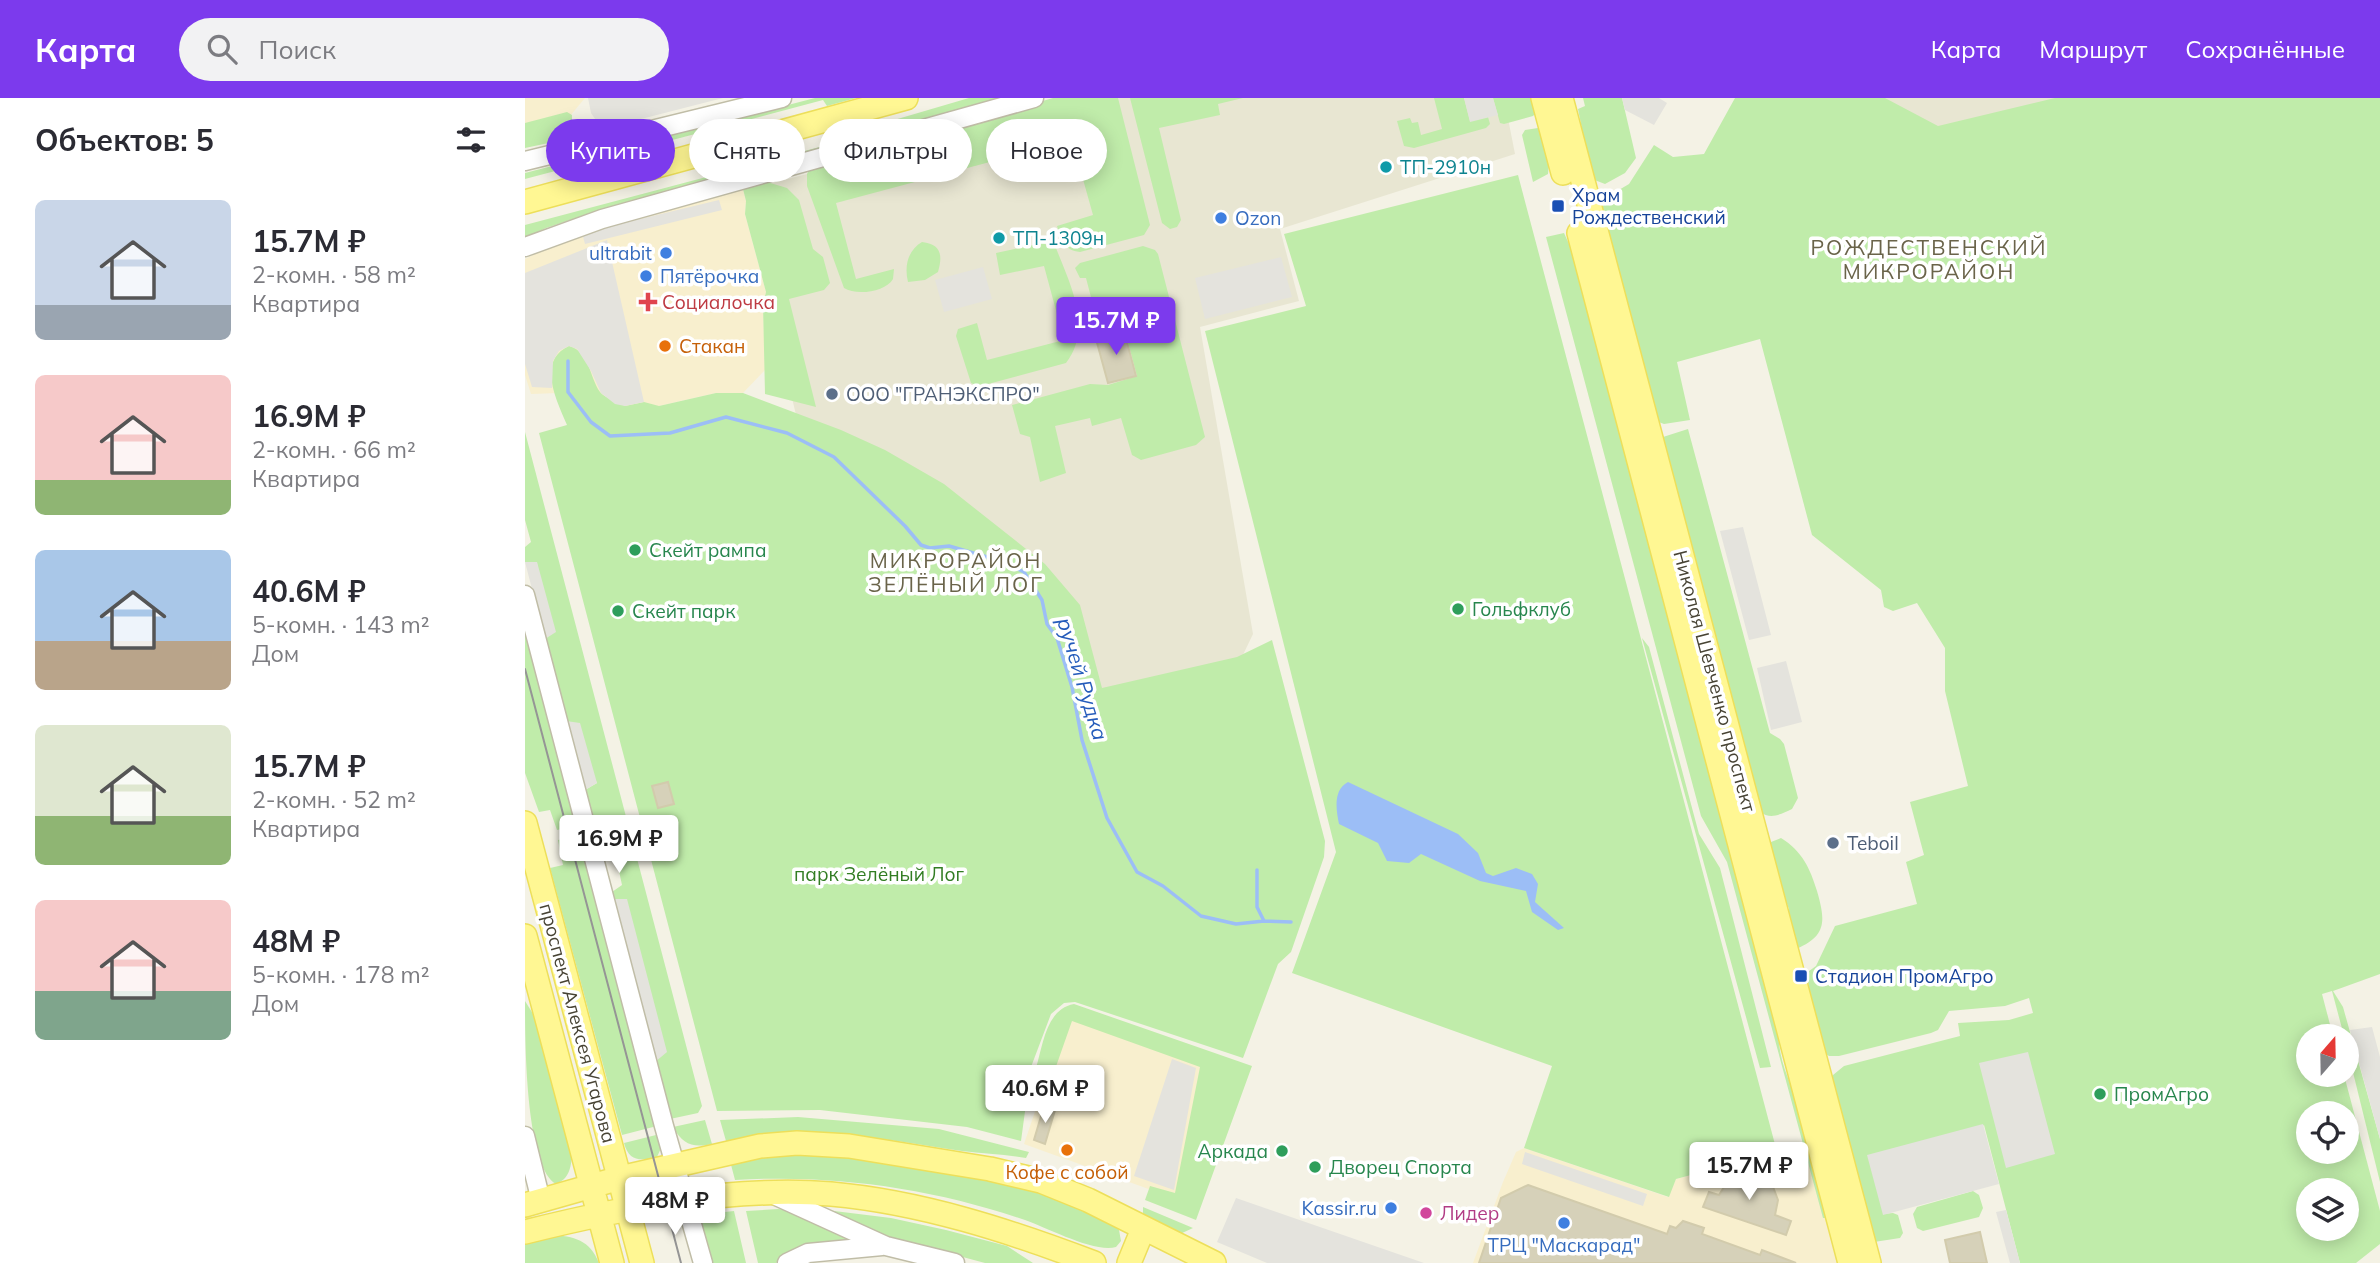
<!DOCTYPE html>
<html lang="ru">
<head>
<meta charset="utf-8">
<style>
	:root { --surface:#fff; --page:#f2f2f3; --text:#2b2b33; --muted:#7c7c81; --accent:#7c3aed }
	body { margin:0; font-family:Mulish,sans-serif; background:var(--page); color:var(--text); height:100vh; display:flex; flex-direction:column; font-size:26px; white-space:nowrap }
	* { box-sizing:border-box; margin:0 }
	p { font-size:23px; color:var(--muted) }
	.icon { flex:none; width:38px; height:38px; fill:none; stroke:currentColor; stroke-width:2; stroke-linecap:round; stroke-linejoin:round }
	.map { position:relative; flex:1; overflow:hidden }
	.sheet { display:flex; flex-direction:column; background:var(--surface); width:525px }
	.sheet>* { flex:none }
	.top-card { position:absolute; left:21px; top:21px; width:665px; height:63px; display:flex; gap:14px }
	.needle { width:46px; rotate:20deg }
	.fabs { position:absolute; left:1771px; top:926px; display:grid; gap:14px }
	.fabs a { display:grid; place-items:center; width:63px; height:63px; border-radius:50%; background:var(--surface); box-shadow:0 4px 18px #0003; font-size:35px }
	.price { position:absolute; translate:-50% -60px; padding:0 16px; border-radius:7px; background:#fff; color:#222; font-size:23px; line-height:46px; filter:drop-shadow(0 2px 4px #0008) }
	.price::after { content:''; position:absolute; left:50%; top:42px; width:21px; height:16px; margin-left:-10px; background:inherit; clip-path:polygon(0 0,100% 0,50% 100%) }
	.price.current { background:var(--accent); color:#fff }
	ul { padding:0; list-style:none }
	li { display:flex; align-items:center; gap:21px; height:175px; padding:0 35px }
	li span { display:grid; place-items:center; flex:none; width:196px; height:140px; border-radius:10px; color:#555 }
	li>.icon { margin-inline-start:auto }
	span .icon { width:84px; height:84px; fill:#fffc; stroke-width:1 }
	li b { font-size:30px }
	h2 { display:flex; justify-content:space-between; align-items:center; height:84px; padding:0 35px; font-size:30px }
	.chip { padding:0 24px; border-radius:32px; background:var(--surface); box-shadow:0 4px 18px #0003; font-size:24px; line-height:63px }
	.chip.current { background:var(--accent); color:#fff }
	header { display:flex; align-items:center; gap:42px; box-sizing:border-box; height:98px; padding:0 35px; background:var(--accent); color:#fff }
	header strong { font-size:33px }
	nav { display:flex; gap:38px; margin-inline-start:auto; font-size:24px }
	.search { width:490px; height:63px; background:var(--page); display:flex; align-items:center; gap:18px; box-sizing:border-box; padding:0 24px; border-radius:38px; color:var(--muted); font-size:26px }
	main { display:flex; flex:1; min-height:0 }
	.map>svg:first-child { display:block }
	.residential { fill:#e8e6d2 }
	.commercial { fill:#f8efce }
	.green { fill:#c0ecaa; fill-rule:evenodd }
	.parking { fill:#e4e3dd }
	.water { fill:#9cbef6 }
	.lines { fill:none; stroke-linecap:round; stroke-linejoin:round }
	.stream { stroke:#9cbef6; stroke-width:3.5 }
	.building { fill:#d6d1b9; stroke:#d2cbac; stroke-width:2 }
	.minor-casing { stroke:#c0bda7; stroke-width:21 }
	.major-casing { stroke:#eddf5a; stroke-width:26 }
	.minor { stroke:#fff; stroke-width:18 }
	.major { stroke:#fff793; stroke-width:23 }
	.tram { stroke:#959595; stroke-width:2 }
	.culture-dot { fill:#0f9aa8; stroke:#fff; stroke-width:2.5 }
	.transit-dot { fill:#1a4fb4; stroke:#fff; stroke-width:2.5 }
	.shop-dot { fill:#3f7fe0; stroke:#fff; stroke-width:2.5 }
	.health-dot { fill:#e0444e; stroke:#fff; stroke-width:2.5 }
	.food-dot { fill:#e8710a; stroke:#fff; stroke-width:2.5 }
	.service-dot { fill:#5c6f8a; stroke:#fff; stroke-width:2.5 }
	.leisure-dot { fill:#2e9e5b; stroke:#fff; stroke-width:2.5 }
	.hotel-dot { fill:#d1479c; stroke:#fff; stroke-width:2.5 }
	.labels { text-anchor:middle; stroke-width:7; stroke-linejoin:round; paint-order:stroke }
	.culture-label { font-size:19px; fill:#0d838f; stroke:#fff; text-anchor:start }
	.transit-label { font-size:19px; fill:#164399; stroke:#fff; text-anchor:start }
	.shop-label { font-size:19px; fill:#366cbe; stroke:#fff; text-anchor:start }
	.health-label { font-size:19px; fill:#be3a42; stroke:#fff; text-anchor:start }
	.food-label { font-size:19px; fill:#c56008; stroke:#fff; text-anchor:start }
	.service-label { font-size:19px; fill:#4e5e75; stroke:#fff; text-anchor:start }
	.leisure-label { font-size:19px; fill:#27864d; stroke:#fff; text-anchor:start }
	.street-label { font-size:19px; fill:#474334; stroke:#fff }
	.park-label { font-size:19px; fill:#327d23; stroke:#fff }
	.hotel-label { font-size:19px; fill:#b23c85; stroke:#fff; text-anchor:start }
	.neighbourhood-label { font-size:21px; letter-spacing:2px; fill:#6a644a; stroke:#fff }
	.water-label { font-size:21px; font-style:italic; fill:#255cbb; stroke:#fff }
</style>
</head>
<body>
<header>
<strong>Карта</strong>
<div class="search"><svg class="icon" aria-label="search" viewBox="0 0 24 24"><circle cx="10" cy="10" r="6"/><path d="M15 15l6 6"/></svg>Поиск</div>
<nav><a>Карта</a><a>Маршрут</a><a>Сохранённые</a></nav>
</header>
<main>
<section class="sheet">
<h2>Объектов: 5<svg class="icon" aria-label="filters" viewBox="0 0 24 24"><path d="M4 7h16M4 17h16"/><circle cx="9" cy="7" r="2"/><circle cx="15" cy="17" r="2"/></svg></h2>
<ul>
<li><span style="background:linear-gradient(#c9d6e8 75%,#9aa5b1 0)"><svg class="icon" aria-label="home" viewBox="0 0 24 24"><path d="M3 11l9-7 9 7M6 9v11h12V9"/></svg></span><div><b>15.7M ₽</b><p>2-комн. · 58 m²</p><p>Квартира</p></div></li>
<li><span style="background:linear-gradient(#f6c9c9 75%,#8fb573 0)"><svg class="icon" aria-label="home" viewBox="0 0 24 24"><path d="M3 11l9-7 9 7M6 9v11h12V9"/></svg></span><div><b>16.9M ₽</b><p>2-комн. · 66 m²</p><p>Квартира</p></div></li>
<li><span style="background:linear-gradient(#a9c7e8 65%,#b9a48a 0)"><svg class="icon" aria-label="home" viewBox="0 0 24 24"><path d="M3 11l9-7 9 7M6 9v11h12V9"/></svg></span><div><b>40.6M ₽</b><p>5-комн. · 143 m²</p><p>Дом</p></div></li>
<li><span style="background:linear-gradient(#dfe7d0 65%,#8fb573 0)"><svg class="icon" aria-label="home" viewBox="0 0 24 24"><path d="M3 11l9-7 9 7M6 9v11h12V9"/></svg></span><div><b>15.7M ₽</b><p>2-комн. · 52 m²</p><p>Квартира</p></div></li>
<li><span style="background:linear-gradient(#f6c9c9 65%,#7fa58c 0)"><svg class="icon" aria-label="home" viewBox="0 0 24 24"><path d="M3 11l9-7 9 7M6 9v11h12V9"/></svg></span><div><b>48M ₽</b><p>5-комн. · 178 m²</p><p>Дом</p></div></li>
</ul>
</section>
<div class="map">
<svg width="1855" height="1165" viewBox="0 0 1855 1165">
	<rect width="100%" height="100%" fill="#f4f2e5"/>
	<!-- residential -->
	<path class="residential" d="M573,0H979L990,56L755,131L774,203L675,229L728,536L716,561L572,595L273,325L245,209L236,88Z
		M1344,0H1578L1412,38Z"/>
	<!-- commercial -->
	<path class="commercial" d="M0,0H60L40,24L0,34Z
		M217,87L221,103L220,116L241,194L238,207L240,272L218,295H191L134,308L91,313L62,294L6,296L0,277V161L56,133Z
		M543,916L679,966L654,1102L499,1046Z
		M999,1050L1143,1099L1151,1081L1252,1054H1283L1314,1165H948L978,1084L991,1054Z"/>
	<!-- green -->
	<path class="green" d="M290,0H331L302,8L298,2L0,81V75Z
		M444,0H490L84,109L21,130L0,140V127L336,38L335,32Z
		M528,0H593L625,127L619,137L555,154C539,152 537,143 532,128L568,117L547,42L311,105L331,181L369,171L368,181C361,194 331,198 319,190L282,88V76L285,70Z
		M605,0H718L693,6L695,17L634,30L656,122L652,129L645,131L637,125Z
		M909,0H939L945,23L963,19L965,26L961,30L889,50L879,48L872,23L885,20L887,25L893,24L896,37L917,31Z
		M968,0H1008L1012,14L1008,18L979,26L975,25Z
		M1058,0H1097L1111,60L1100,75L1080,86L1067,81L1053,11L1060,8Z
		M1210,0H1360L1413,28L1530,0H1855V876L1808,893L1818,909L1855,1041V1084L1822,950V938H1819L1807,893L1797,896L1808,938H1783V976L1819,977L1855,1113V1146L1831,1165H1495L1459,1027L1358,1116L1368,1115L1373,1117L1378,1135L1375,1140L1349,1144L1306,984L1308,977L1319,968L1435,938L1433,925L1484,922L1508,915L1504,900L1480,908L1424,913L1413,932L1406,935L1314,958H1304L1298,954L1285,913L1284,888L1280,876L1291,868L1310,828L1392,806L1381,764L1399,757L1385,704L1443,688L1420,593V550L1392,505L1368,513L1359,509L1356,492L1287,437L1235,241L1152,264L1165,322L1139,326L1131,323L1077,109L1087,96L1104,86L1129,47L1148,59L1179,56ZM1783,1015H1822V1054H1783ZM1783,1092H1822V1130H1783Z
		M42,14L47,17V34L33,43L0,50V25Z
		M1013,30L1018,32C1022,48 1025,60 1023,76L1008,84L997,37L1000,32Z
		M993,77L1252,1054L1151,1081L1144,1099L999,1050L1027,968L767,875L811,754L680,233L781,208L759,136Z
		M235,82L262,90L274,102L288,151L298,159L305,185L299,192L264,201L291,309L240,296L238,207L241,194L220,116L221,103L217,87Z
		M1039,135L1049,157L1253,929C1253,953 1259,974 1270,995L1302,1120H1298L1202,764L1176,718L1021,139Z
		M397,144C416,146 418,157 413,174L400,182L383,184C379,168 383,152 397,144Z
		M517,145L531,150C545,186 568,230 541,265L463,286L453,288L446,285L431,238L433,231L452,225L462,262L539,242L519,168L475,177L471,155Z
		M618,148L630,152L633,156L680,339L671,347L616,362L607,357L596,320L567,328L565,320L530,328L541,375L515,384L505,339L495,336L487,307L565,286L583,287L612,278L600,233L590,235L586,223L573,226L561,180H555L550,170L555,165Z
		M44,248C65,254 64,278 75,294C80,300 93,304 100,308L119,304L134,308L191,295H218L316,332L360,352L419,386L520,466L555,507L577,590L712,559L747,542L800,743L799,759L766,854L753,866L718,960L550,904L539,905L526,916L506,969L496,1043L442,1029L295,1012L192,1013L14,335L42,327C32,303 11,263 44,248Z
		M1163,331L1245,635L1255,641L1259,646L1273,700L1267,711C1256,716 1246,722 1235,714L1135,343L1138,339Z
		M0,334L177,1008L173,1015L145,1021L88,801L87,794L97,787L91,759H78L60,692L72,685L41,623L20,541L12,465L0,464V449L6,444L0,422Z
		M0,525L54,727L32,732L25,712L14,714L0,675Z
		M1117,540L1124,549L1174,736L1195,770L1246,969L1235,970Z
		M56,736L132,1028L97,1037L25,770L38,767L33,742Z
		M1256,740C1277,753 1285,770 1292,793C1300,821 1303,838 1271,851L1264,835V811L1242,754L1246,744Z
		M0,903L10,919L47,1057C46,1070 44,1081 31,1086C0,1068 0,940 0,903Z
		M549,906L727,968L671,1122L620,1102L625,1088L650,1095L675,969L547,923L528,977L511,970C518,947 521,911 549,906Z
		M273,1019L414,1031L504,1054L501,1060C480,1056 458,1056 437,1053C357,1041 280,1025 201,1043L195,1022Z
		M180,1022L187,1046C168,1050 158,1047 148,1029Z
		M135,1036L137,1048L132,1059C116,1063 104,1064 99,1045Z
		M283,1056L314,1058L461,1081L512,1093L586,1126L594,1132L596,1143L591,1149C569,1155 523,1130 500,1122C407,1090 308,1076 210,1082L205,1063L251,1057Z
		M1448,1093L1454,1097L1458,1110L1454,1119L1398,1133L1392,1130L1388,1116L1392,1109Z
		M618,1109L668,1130L655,1136L618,1118Z
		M253,1111L267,1112L331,1142L279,1146L251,1165H233L221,1113Z
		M293,1111L366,1120L421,1132L482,1148L508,1165H460L356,1137Z
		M209,1113L221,1165H186L175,1125L182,1116Z
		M26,1137C49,1138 65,1142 74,1165H0V1144Z"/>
	<!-- parking -->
	<path class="parking" d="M63,0H198L77,31L66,15Z
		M939,0H968L973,17L945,24Z
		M1097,0H1134L1142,5L1129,27L1100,12Z
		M194,102L197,112L60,146L57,135Z
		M82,142L119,304L100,308L90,306L76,295L66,273L52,251L44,248L34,253L28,263L27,290L7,289L0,266V175Z
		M756,159L767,199L680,221L670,180Z
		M458,169L467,201L419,214L410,182Z
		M1218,429L1246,537L1224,542L1195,433Z
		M0,464H12L31,534L20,541Z
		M1261,563L1277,624L1246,632L1232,570Z
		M41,623L55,625L72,685L60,692Z
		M88,801H102L142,954L130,964Z
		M1847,929L1855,959V1041L1825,932Z
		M1503,954L1530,1056L1481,1070L1454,965Z
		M647,961L671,970L649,1092L609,1078Z
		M1458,1026L1474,1086L1358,1117L1342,1057Z
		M1000,1054L1122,1096L1118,1108L997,1066Z
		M711,1100L899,1165H742L692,1144Z
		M1481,1112L1495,1165H1485L1471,1114Z"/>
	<!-- water -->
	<path class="water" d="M823,684L933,736L953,755L961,775L968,778L991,770L1007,776L1013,786L1010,804L1039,830L1033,832L1007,814L1001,793L955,783L896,756L884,765L862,763L853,745L814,726C811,711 808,692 823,684Z"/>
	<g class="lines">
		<!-- stream -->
		<path class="stream" d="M43,263V294L66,324L85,338L145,335L201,319L262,335L309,359L380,428L396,447L405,450L424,448L476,463L499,474L517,502L522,526L532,540L547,589L557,642L582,720L612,774L638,788L676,818L711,826L739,823L766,824
			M732,772V809L739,823"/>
	</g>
	<!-- building -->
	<path class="building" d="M599,233L611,278L583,285L571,241Z
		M143,684L149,706L133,710L127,688Z
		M519,1008L530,1012L520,1046L509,1042Z
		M1217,1073L1233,1075L1245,1081L1253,1102L1250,1117L1266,1123L1261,1137L1178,1109L1184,1094L1194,1097L1206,1078Z
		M1003,1087L1142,1136L1145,1128L1151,1130L1158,1123L1179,1130L1177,1136L1235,1157L1237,1152L1271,1165H954L976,1100Z
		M1455,1134L1462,1165H1425L1420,1142Z"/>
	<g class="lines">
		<!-- minor casing -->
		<g class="minor-casing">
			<path id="minor" d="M0,63L257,0
				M0,149L77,121L509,0
				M0,497L139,1028L178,1165
				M0,1038L16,1103
				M249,1097L361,1148L430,1165
				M262,1165L283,1155L357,1148"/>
		</g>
		<!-- major casing -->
		<g class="major-casing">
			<path id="major" d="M1018,0L1038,75
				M1036,0L1344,1165
				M0,104L381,0
				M1054,135L1325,1165
				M0,725L117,1165
				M0,838L87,1165
				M0,1107L95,1080L235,1048L272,1045L324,1048L465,1071L516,1083L563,1102L689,1165
				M0,1134C96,1110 207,1088 306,1096C396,1104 485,1133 569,1165
				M604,1165L618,1131"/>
		</g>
		<!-- minor -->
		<use href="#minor" class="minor"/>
		<!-- major -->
		<use href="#major" class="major"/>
		<!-- tram -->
		<path class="tram" d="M0,571L156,1165"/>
	</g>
	<!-- markers -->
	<g class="culture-dot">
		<circle cx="861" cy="69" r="7"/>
		<circle cx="474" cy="140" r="7"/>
	</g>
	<g class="transit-dot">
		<rect x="1026" y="101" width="14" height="14" rx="3.5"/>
		<rect x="1269" y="871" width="14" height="14" rx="3.5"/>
	</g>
	<g class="shop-dot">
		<circle cx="696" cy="120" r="7"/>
		<circle cx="141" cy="155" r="7"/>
		<circle cx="121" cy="178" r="7"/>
		<circle cx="866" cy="1110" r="7"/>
		<circle cx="1039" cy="1125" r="7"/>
	</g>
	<path class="health-dot" d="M119.5 193.5h7v7h7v7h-7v7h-7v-7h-7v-7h7z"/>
	<g class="food-dot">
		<circle cx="140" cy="248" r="7"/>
		<circle cx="542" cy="1052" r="7"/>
	</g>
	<g class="service-dot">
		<circle cx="307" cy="296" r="7"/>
		<circle cx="1308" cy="745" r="7"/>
	</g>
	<g class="leisure-dot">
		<circle cx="110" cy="452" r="7"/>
		<circle cx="933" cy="511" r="7"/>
		<circle cx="93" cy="513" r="7"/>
		<circle cx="1575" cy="996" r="7"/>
		<circle cx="757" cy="1053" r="7"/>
		<circle cx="790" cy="1069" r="7"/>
	</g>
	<circle class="hotel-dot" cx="901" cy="1115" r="7"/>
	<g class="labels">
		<!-- culture labels -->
		<g class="culture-label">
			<text x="875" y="76">ТП-2910н</text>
			<text x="488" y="147">ТП-1309н</text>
		</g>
		<!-- transit labels -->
		<g class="transit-label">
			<text x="1047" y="104">Храм<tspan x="1047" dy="22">Рождественский</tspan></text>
			<text x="1290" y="885">Стадион ПромАгро</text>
		</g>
		<!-- shop labels -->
		<g class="shop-label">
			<text x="710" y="127">Ozon</text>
			<text x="127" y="162" text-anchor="end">ultrabit</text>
			<text x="135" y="185">Пятёрочка</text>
			<text x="852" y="1117" text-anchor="end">Kassir.ru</text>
			<text x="1039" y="1154" text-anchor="middle">ТРЦ "Маскарад"</text>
		</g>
		<!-- health labels -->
		<g class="health-label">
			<text x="137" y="211">Социалочка</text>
		</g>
		<!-- food labels -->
		<g class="food-label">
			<text x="154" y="255">Стакан</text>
			<text x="542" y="1081" text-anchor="middle">Кофе с собой</text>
		</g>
		<!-- service labels -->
		<g class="service-label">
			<text x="321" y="303">ООО "ГРАНЭКСПРО"</text>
			<text x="1322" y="752">Teboil</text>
		</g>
		<!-- leisure labels -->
		<g class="leisure-label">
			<text x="124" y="459">Скейт рампа</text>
			<text x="947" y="518">Гольфклуб</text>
			<text x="107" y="520">Скейт парк</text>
			<text x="1589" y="1003">ПромАгро</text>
			<text x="743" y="1060" text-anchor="end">Аркада</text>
			<text x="804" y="1076">Дворец Спорта</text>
		</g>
		<!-- street labels -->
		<g class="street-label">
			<text transform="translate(1190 583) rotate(75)" y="7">Николая Шевченко проспект</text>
			<text transform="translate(53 925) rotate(75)" y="7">проспект Алексея Угарова</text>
		</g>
		<!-- park labels -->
		<g class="park-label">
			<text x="354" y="783">парк Зелёный Лог</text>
		</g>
		<!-- hotel labels -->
		<g class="hotel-label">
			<text x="915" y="1122">Лидер</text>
		</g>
		<!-- neighbourhood labels -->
		<g class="neighbourhood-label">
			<text x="1404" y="157">РОЖДЕСТВЕНСКИЙ<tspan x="1404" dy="24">МИКРОРАЙОН</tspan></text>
			<text x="431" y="470">МИКРОРАЙОН<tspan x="431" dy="24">ЗЕЛЁНЫЙ ЛОГ</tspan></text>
		</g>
		<!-- water labels -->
		<g class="water-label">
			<text transform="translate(557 581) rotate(73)" y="7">ручей Рудка</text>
		</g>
	</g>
</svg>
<div class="fabs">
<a><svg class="needle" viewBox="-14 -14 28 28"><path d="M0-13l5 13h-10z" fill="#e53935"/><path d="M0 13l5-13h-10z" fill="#7c7c81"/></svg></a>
<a><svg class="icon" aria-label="locate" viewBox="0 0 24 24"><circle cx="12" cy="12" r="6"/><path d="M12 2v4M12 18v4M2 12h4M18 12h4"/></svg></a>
<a><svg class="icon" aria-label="layers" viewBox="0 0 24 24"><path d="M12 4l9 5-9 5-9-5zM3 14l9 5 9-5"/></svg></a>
</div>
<b class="price current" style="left:591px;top:259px">15.7M ₽</b>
<b class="price" style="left:94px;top:777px">16.9M ₽</b>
<b class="price" style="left:520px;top:1027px">40.6M ₽</b>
<b class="price" style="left:1224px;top:1104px">15.7M ₽</b>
<b class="price" style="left:150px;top:1139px">48M ₽</b>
<div class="top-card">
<a class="chip current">Купить</a>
<a class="chip">Снять</a>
<a class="chip">Фильтры</a>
<a class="chip">Новое</a>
</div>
</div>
</main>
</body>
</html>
